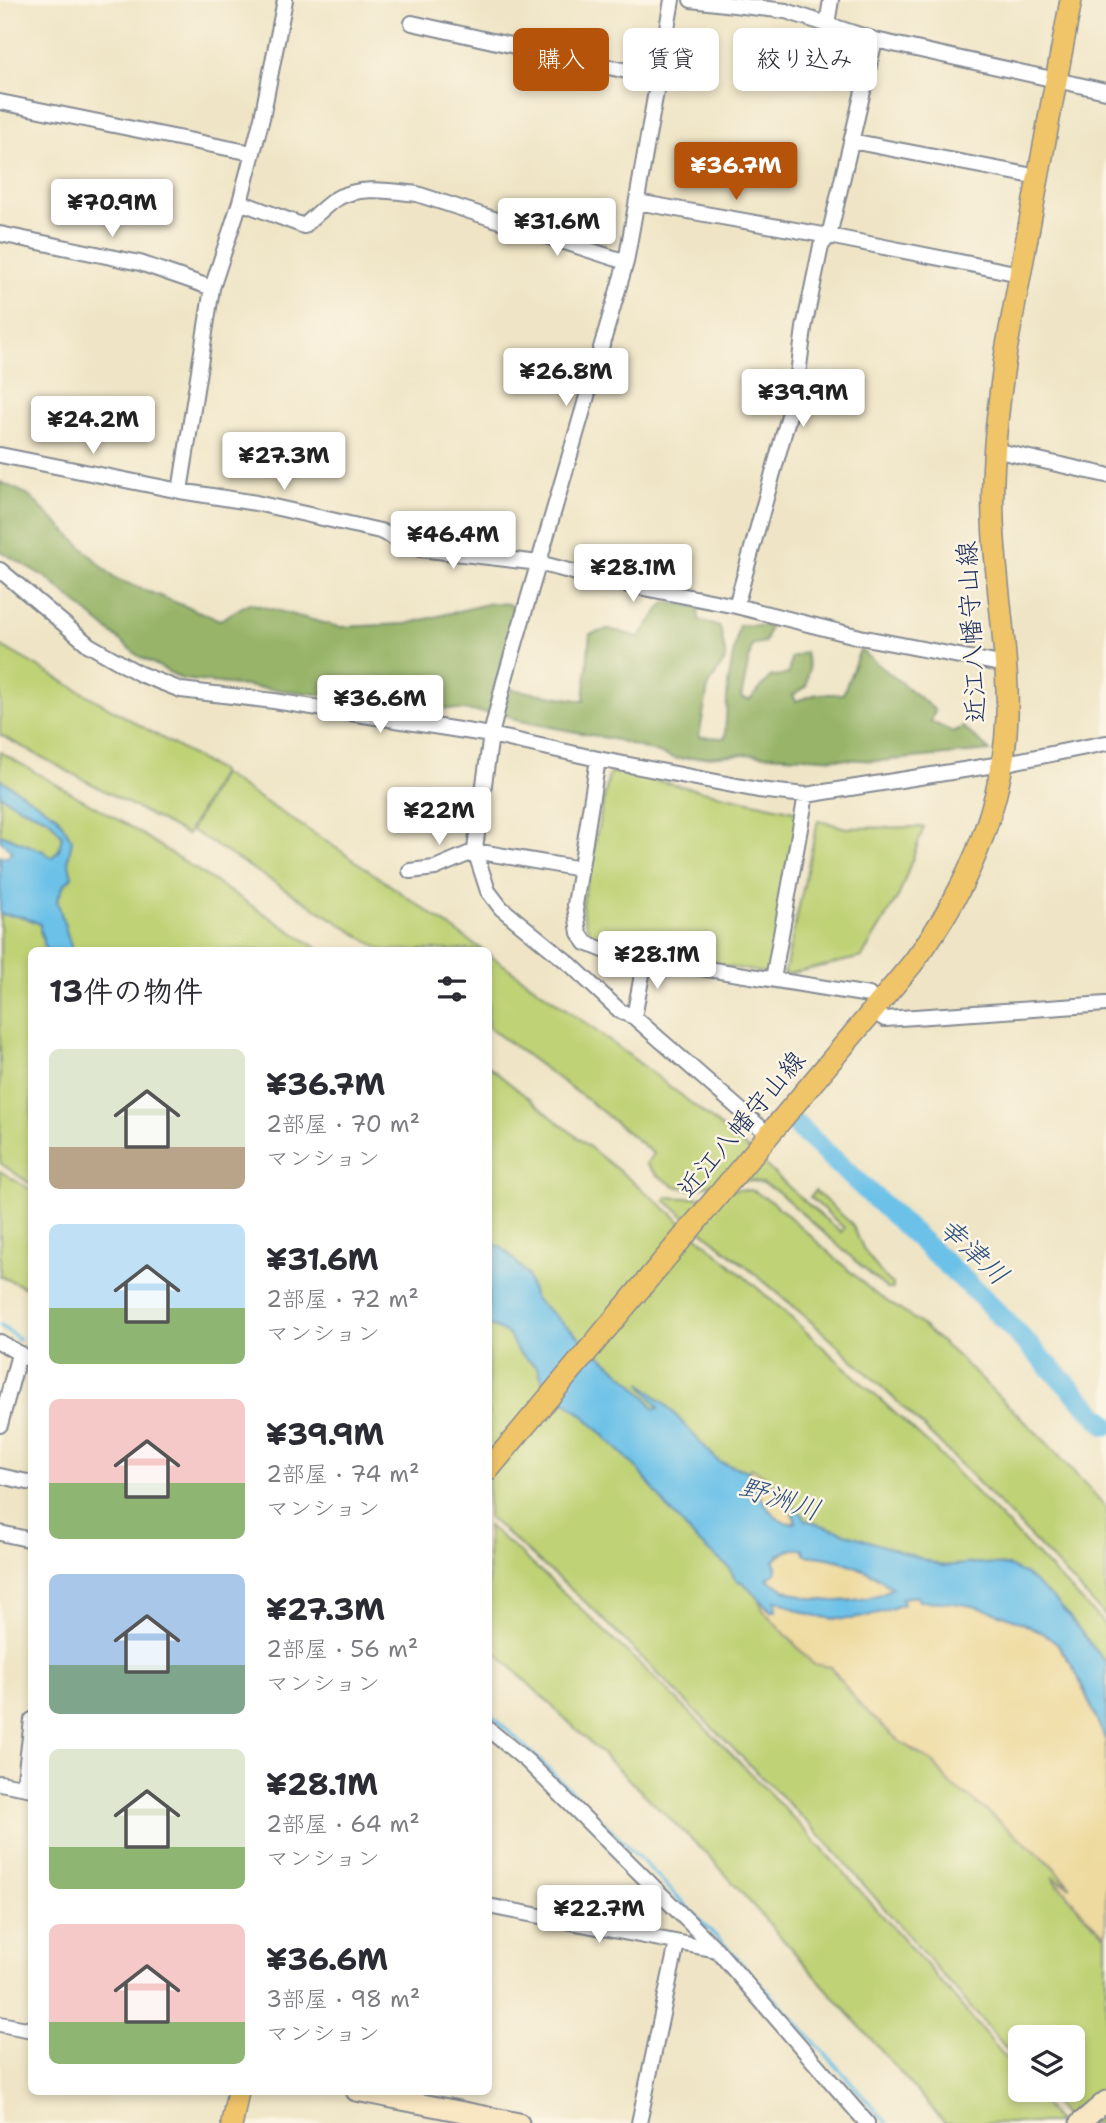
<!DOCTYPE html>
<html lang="ja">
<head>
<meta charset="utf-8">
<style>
	:root { --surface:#fff; --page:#f7f7f7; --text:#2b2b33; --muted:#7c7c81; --accent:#b45309 }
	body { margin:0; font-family:"Shantell Sans","Klee One",sans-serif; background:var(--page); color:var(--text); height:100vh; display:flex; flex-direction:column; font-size:26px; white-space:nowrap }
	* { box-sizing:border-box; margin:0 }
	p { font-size:23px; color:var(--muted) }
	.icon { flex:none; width:38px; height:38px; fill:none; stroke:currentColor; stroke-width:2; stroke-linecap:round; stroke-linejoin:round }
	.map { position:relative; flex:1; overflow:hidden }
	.side { position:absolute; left:28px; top:947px; width:464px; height:1148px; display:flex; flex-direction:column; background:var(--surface); border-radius:10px; box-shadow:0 4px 10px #0003 }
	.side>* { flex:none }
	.top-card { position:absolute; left:513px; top:28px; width:488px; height:63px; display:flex; gap:14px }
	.fabs { position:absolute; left:1008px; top:2025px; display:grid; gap:14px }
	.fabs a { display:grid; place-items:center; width:77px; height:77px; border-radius:10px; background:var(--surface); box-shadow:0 4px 10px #0003; font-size:35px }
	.price { position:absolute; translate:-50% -60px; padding:0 16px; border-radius:7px; background:#fff; color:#222; font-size:23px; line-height:46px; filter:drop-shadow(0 2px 4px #0008) }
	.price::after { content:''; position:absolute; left:50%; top:42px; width:21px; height:16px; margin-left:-10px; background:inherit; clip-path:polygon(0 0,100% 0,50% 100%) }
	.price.selected { background:var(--accent); color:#fff }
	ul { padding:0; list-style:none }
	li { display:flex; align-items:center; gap:21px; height:175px; padding:0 21px }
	li span { display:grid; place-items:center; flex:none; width:196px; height:140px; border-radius:10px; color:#555 }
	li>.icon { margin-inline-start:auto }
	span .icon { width:84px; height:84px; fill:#fffc; stroke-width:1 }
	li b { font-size:30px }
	h2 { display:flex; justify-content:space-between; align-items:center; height:84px; padding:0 21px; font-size:30px }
	.tag { padding:0 24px; border-radius:10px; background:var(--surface); box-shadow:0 4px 10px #0003; font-size:24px; line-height:63px }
	.tag.selected { background:var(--accent); color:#fff }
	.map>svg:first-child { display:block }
	.green { fill:#bfd276; stroke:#6d806a; stroke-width:2 }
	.forest { fill:#97b467; stroke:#597262; stroke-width:2 }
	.sand { fill:#eeda9e; stroke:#84847e; stroke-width:2 }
	.water { fill:#6cc1e8; stroke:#4478a3; stroke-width:2; fill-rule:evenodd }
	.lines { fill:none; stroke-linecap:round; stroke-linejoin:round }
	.stream { stroke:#6cc1e8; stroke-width:3.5 }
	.river { stroke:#6cc1e8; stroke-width:21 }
	.street-casing { stroke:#858a92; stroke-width:18 }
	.secondary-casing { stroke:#858a92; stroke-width:23 }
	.primary-casing { stroke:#858a92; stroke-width:24 }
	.street { stroke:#fff; stroke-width:14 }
	.secondary { stroke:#f9e7c3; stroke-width:19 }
	.primary { stroke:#f0c469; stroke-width:21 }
	.labels { text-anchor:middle; stroke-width:5; stroke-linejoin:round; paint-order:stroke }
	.street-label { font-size:26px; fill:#1b2f5e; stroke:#fcf5e5 }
	.water-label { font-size:28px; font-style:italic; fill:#2f5480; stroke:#fcf5e5 }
</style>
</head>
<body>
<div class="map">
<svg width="1106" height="2123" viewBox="0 0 1106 2123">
	<rect width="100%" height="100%" fill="#fcf5e5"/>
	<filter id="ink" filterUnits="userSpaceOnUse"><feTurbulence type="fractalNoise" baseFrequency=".0143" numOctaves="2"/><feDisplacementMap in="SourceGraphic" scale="14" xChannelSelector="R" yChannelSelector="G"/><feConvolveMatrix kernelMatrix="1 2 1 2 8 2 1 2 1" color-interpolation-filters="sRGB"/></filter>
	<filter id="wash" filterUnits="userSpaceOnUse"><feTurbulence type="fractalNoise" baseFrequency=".00686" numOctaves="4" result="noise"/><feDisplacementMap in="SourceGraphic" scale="28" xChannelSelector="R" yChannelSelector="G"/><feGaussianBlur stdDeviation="1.57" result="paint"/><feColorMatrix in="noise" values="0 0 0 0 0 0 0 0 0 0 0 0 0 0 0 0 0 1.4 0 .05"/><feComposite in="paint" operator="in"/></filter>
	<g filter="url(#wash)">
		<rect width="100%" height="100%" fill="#efe5c6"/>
		<!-- green -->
		<path class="green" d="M0,645L221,772L187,835L0,735Z
			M0,752L129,826L320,950H72L57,900L64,885L72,877L68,860L72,840L57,816L0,779Z
			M616,772L799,812L772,969L766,973L604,946C588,935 584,924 582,905L609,775Z
			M222,774L341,851L483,950H382L191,830Z
			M0,795L20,807L49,819L62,836L59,850L52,858L43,851L0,834Z
			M818,820L846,828L924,827L899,895L862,957L784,975Z
			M0,914L24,917L41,924L40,930L46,950H32L31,1184L0,1163Z
			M488,954C576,1015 663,1078 745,1147C777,1175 807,1206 841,1232L844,1228L810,1197L815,1191L852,1224L864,1250L884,1277L893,1284V1289H887L777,1191L762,1183L748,1180L708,1185L692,1190L675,1186L657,1175L646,1164L654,1154L589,1101L488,1027Z
			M488,1066L658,1202L777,1305L934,1449L1106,1626V1663L1057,1602L978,1563L943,1566L805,1520L803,1515L787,1502L769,1479L751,1468L748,1471L719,1462L664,1403L645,1388L660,1408L654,1409L646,1397L534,1298L527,1274L505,1250L488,1240Z
			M0,1171L31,1190V1290L0,1276Z
			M737,1189L754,1191L775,1204L873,1292L917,1321L955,1354L1045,1441L1106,1507V1617C1010,1514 913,1412 808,1319C762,1278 712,1240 665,1200L667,1197C696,1200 710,1196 737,1189Z
			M488,1324L509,1335L517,1351L537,1367L546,1387L583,1415L638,1469L667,1507L697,1541L728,1567L736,1580L744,1583L759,1600L763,1610L831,1667L859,1704L899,1741L934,1763L951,1785L972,1799L1050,1863L1074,1891L1053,1878L1087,1918L1106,1935V2123H1071L1042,2090H1073V2037H1020V2064L824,1839L592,1608L488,1517Z
			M488,1526C536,1565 581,1609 626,1651C767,1783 896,1927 1020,2075V2090H1032L1059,2123H945L712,1859L488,1645Z"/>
		<!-- forest -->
		<path class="forest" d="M0,482L27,494L114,578L220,620L249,603L339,627L406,624L491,603L509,604L516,614L488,713L182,679L137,655L47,578L0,551Z
			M665,602L698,607L699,620L720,627L726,658L708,687L699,737L725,738L728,683L739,625L770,626L765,642L752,645L741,698L750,700L770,677L789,674L791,658L805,652L809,668L806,687L793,695L796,701L817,694H843L860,650L935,710L931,722L953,732L963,727L990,751L880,761L746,754L677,759L617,740L515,720L502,712L511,689L584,701L590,634L609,629L639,637Z"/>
		<!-- sand -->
		<path class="sand" d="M751,1468C774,1479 787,1500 796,1522L785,1524C767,1514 756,1490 748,1471Z
			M802,1548L805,1555C838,1557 866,1567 892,1588C858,1609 796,1604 767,1578L776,1573L773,1562C782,1553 789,1549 802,1548Z
			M917,1596L919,1601H946L980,1607L1016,1619L1053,1639L1074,1668L1106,1741V1935L1087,1918L1052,1877L1071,1887L1050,1863L972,1799L951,1785L934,1763L899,1741L859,1704L831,1667L813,1664L763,1610L759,1600L771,1611L774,1600L783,1602L797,1610Z"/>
		<!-- water -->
		<path class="water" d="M0,779L57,816L72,840L68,860L72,877L64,885L57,900L72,950H46L40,930V924L24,917L0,914V856L6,857L12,852L0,840V834L43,851L52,858L59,850L62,836L49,819L20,807L0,795Z
			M488,1240L505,1250L527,1274L534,1298L629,1380L646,1397L654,1409L659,1408L640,1382L664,1403L719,1462L748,1471C756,1488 773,1530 796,1522L791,1507L787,1502L803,1515L806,1520L943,1566L978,1563L1009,1566L1025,1574L1057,1602L1106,1663V1741C1093,1713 1075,1659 1053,1640C1048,1635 1040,1632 1034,1629C997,1609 961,1601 919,1601L917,1596L902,1598L903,1604C864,1620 841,1625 800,1611C791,1608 784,1602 775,1600L776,1611H771L744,1583L736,1580L728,1567L697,1541L667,1507L638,1469L583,1415L546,1387L537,1367L517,1351L509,1335L488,1324ZM791,1549H802L805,1555C837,1557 867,1567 892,1588C859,1609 796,1604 767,1578L776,1573V1566L773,1562L780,1554Z"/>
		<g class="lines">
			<!-- stream -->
			<path class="stream" d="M0,1325L19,1339
				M488,1712C628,1842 761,1979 887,2123"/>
			<!-- river -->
			<path class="river" d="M796,1125L980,1295L1106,1425"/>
		</g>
	</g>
	<g filter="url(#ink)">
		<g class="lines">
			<!-- street casing -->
			<g class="street-casing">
				<path id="street" d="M672,0L626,262L504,682L491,735L476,841L475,851L488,891L501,908L571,965L620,1011L634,1017L769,1135
					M691,0L786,11L875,40L1106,91
					M412,23L658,78
					M827,24L831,0
					M0,102L252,153
					M851,141L1038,177
					M240,202L304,226C314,217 323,208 334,200C358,185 390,191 417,194L626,262
					M637,202L829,236L1020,274
					M0,234L140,263L212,288
					M994,450L1106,475
					M0,455L180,491L256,503L380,531L420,549L539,563L603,580L736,606L860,637L1006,665
					M180,491L212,288L240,202L262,118L285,0
					M0,570L89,645L140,674L181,690L274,701L491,735L598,759L758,790L806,795L1001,764L1106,743
					M736,606L796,390L804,328L821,246L829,236L875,40
					M598,759L575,905L579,933L586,943L606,951L645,959L869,995
					M410,871L435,868L475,851L581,869
					M773,979L806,795
					M872,1011L885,1019L1106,1004
					M634,1017L645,959
					M0,1342L32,1361
					M0,1425L19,1354
					M0,1476L32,1483
					M0,1533L32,1540
					M488,1729L527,1761L717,1950L867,2123
					M0,1783L32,1789
					M24,1787L32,1720
					M488,1906L717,1950
					M0,2024L32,2030
					M639,2123L677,1943"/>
			</g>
			<!-- secondary casing -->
			<g class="secondary-casing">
				<path id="secondary" d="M356,2091L519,2123
					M1080,2123L1106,2101"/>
			</g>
			<!-- primary casing -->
			<g class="primary-casing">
				<path id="primary" d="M488,1470L912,964C972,885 1011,789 1007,689C1005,632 995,576 993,520C991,463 998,407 1006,351L1071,0
					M232,2123L238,2091"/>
			</g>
			<!-- street -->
			<use href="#street" class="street"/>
			<!-- secondary -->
			<use href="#secondary" class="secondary"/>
			<!-- primary -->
			<use href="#primary" class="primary"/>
		</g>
	</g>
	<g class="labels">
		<!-- street labels -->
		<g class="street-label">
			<text transform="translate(971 632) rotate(-93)" y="9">近江八幡守山線</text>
			<text transform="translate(741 1124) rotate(-50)" y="9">近江八幡守山線</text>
		</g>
		<!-- water labels -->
		<g class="water-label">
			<text transform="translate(974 1251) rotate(43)" y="10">幸津川</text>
			<text transform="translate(780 1498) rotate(18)" y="10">野洲川</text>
		</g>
	</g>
</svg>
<div class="fabs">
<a><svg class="icon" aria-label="layers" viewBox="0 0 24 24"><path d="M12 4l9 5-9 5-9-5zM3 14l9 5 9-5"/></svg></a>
</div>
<b class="price selected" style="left:736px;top:202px">¥36.7M</b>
<b class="price" style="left:112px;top:239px">¥70.9M</b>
<b class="price" style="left:557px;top:258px">¥31.6M</b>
<b class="price" style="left:566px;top:408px">¥26.8M</b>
<b class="price" style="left:803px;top:429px">¥39.9M</b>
<b class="price" style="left:93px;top:456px">¥24.2M</b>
<b class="price" style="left:284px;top:492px">¥27.3M</b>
<b class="price" style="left:453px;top:571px">¥46.4M</b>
<b class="price" style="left:633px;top:604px">¥28.1M</b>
<b class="price" style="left:380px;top:735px">¥36.6M</b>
<b class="price" style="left:439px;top:847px">¥22M</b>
<b class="price" style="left:657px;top:991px">¥28.1M</b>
<b class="price" style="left:599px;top:1945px">¥22.7M</b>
<div class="top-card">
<a class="tag selected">購入</a>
<a class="tag">賃貸</a>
<a class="tag">絞り込み</a>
</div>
<section class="side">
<h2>13件の物件<svg class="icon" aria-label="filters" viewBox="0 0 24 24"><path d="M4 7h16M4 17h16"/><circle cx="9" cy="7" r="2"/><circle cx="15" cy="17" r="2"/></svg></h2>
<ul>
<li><span style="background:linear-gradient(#dfe7d0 70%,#b9a48a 0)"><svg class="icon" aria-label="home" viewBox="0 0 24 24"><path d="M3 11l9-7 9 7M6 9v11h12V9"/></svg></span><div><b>¥36.7M</b><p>2部屋 · 70 m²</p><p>マンション</p></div></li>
<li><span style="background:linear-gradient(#bfe0f5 60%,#8fb573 0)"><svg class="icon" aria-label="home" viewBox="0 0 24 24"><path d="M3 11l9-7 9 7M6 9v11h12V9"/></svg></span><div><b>¥31.6M</b><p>2部屋 · 72 m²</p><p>マンション</p></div></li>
<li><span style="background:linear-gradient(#f6c9c9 60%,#8fb573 0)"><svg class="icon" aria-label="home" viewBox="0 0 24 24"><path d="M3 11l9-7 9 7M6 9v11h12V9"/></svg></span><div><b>¥39.9M</b><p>2部屋 · 74 m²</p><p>マンション</p></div></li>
<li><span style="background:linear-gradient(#a9c7e8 65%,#7fa58c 0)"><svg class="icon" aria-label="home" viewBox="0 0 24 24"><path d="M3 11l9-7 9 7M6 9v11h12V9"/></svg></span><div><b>¥27.3M</b><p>2部屋 · 56 m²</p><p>マンション</p></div></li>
<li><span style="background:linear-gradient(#dfe7d0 70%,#8fb573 0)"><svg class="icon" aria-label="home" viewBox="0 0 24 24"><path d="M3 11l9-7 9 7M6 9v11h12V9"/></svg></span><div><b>¥28.1M</b><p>2部屋 · 64 m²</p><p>マンション</p></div></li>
<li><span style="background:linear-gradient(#f6c9c9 70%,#8fb573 0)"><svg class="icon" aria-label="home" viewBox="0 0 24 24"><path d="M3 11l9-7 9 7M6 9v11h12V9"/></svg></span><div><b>¥36.6M</b><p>3部屋 · 98 m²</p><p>マンション</p></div></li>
</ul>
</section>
</div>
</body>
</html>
